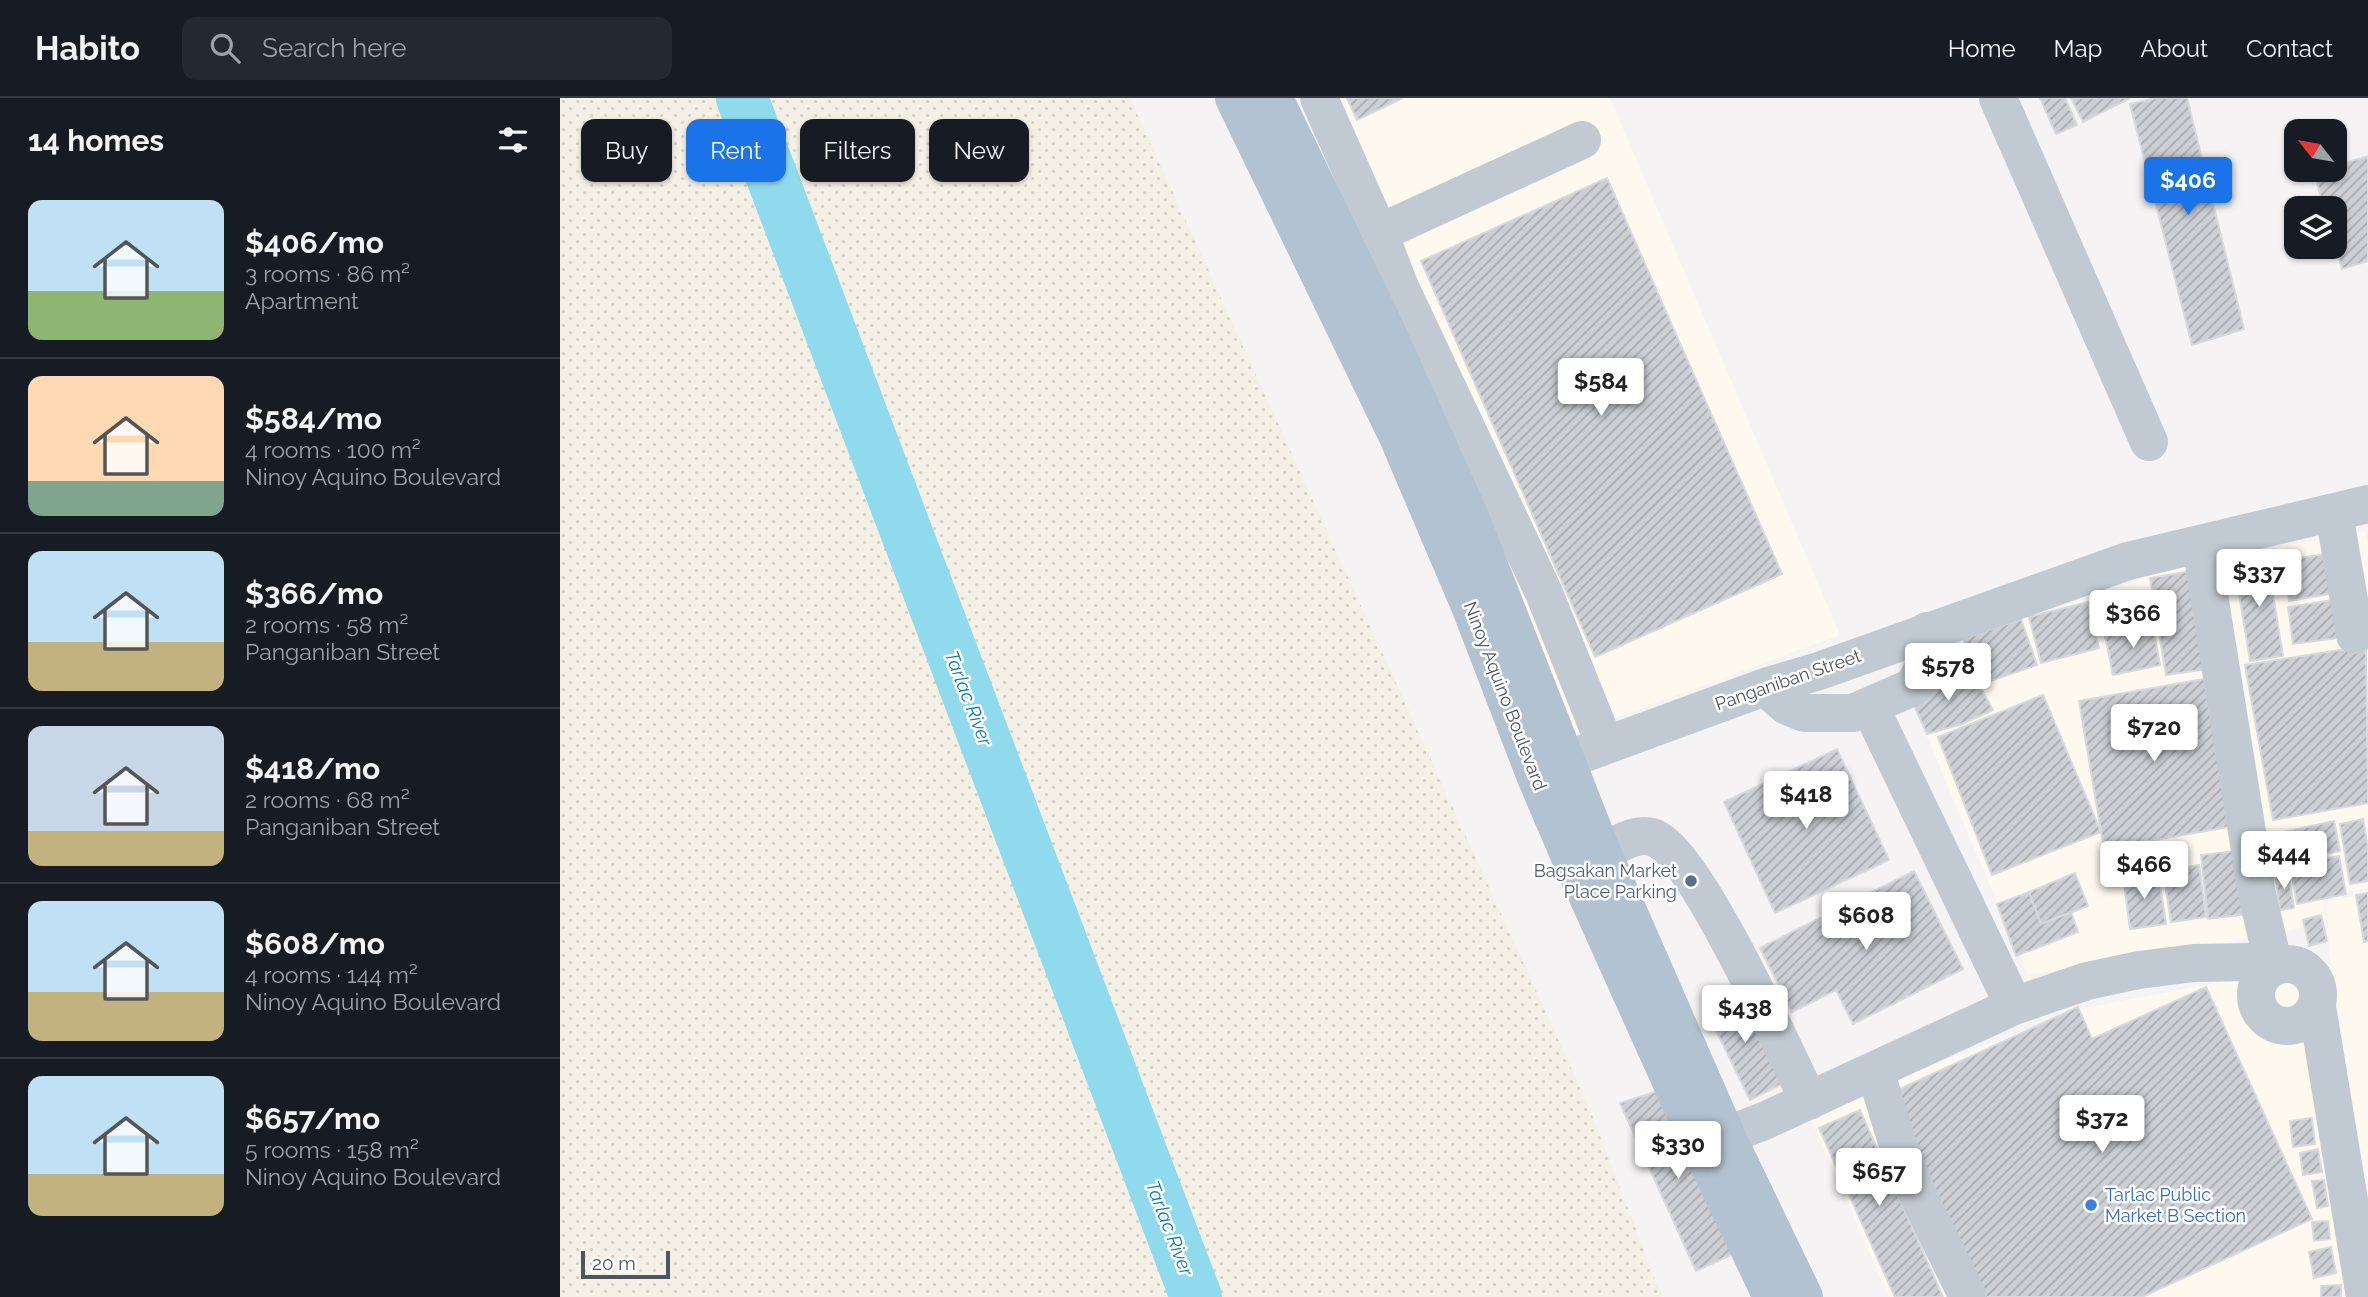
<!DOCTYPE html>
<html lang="en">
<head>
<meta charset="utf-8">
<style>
	:root { --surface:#171b24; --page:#242831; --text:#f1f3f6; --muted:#9ea1a6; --line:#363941; --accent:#1a73e8 }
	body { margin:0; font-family:Raleway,sans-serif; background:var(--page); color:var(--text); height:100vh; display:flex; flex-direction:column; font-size:26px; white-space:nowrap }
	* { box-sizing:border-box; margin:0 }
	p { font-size:23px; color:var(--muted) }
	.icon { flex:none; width:38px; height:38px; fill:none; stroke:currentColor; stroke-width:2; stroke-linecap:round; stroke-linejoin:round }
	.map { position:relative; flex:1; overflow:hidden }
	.sheet { display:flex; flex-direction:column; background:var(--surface); width:560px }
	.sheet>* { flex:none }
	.hud { position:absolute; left:21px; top:21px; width:665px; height:63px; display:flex; gap:14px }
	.needle { width:46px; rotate:301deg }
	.controls { position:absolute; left:1724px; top:21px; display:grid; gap:14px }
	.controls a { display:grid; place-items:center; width:63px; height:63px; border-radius:14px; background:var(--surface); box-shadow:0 2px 5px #0004; font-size:35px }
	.scale { position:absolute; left:21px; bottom:18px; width:89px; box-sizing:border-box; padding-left:7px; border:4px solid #4a5661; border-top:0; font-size:19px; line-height:24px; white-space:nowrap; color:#4a5661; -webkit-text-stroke:5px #fff; paint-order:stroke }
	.price { position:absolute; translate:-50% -60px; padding:0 16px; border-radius:7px; background:#fff; color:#222; font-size:23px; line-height:46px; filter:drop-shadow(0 2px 4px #0008) }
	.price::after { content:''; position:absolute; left:50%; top:42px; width:21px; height:16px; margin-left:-10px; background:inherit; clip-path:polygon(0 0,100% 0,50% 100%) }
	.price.selected { background:var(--accent); color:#fff }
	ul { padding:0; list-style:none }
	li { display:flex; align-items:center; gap:21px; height:175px; padding:0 28px }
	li+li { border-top:2px solid var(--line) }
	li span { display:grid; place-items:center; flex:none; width:196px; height:140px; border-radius:14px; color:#555 }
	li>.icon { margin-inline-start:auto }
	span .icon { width:84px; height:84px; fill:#fffc; stroke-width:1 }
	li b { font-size:30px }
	h2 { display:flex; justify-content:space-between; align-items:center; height:84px; padding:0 28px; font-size:30px }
	.tag { padding:0 24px; border-radius:14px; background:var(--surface); box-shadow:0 2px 5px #0004; font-size:24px; line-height:63px }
	.tag.selected { background:var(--accent); color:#fff }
	header { display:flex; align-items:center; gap:42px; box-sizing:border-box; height:98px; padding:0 35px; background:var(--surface); border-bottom:2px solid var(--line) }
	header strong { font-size:33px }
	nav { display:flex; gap:38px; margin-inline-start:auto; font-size:24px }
	.search { width:490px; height:63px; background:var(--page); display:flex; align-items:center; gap:18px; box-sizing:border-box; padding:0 24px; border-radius:14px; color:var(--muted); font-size:26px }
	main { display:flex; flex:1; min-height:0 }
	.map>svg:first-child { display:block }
	.commercial { fill:#fdf9ef }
	.sand { fill:url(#sand-dots) }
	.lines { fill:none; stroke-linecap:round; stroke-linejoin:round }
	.river { stroke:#90daee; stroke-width:52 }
	.building { fill:url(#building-hatch); stroke:#d7d9de; stroke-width:2 }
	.minor { stroke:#c1cad2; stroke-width:38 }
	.major { stroke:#b3c2d1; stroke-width:38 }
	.service-dot { fill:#5c6f8a; stroke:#fff; stroke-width:2.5 }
	.shop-dot { fill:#3f7fe0; stroke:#fff; stroke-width:2.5 }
	.labels { text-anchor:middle; stroke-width:5; stroke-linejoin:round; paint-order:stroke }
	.street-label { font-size:18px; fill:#4a5661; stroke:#fff }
	.service-label { font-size:18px; fill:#4e5e75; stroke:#fff; text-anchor:end }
	.shop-label { font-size:18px; fill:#366cbe; stroke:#fff; text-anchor:start }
	.water-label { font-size:19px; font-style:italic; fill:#0c7c9b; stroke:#fff }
</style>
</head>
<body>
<header>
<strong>Habito</strong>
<div class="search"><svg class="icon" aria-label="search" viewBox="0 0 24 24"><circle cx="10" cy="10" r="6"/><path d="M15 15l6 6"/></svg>Search here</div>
<nav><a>Home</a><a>Map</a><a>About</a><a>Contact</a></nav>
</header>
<main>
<section class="sheet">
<h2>14 homes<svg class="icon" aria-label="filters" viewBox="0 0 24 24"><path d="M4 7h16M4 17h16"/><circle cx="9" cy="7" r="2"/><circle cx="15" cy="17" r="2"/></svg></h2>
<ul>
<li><span style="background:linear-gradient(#bfe0f5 65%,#8fb573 0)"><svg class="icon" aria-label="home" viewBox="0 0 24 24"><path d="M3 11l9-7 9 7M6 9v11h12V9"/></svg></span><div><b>$406/mo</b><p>3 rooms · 86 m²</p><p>Apartment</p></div></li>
<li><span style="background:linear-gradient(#ffd9b3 75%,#7fa58c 0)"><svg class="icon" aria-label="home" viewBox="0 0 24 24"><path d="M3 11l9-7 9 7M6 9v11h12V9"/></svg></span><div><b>$584/mo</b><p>4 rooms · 100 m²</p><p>Ninoy Aquino Boulevard</p></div></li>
<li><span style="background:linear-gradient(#bfe0f5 65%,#c2b280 0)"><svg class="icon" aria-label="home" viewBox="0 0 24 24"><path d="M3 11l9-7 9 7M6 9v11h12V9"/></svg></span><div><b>$366/mo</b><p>2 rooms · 58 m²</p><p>Panganiban Street</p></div></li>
<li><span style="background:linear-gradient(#c9d6e8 75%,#c2b280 0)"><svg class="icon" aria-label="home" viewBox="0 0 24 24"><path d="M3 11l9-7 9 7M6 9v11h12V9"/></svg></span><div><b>$418/mo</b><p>2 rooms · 68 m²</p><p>Panganiban Street</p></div></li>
<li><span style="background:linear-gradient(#bfe0f5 65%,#c2b280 0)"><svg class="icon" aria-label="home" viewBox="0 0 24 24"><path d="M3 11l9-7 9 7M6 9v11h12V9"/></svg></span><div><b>$608/mo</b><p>4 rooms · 144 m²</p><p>Ninoy Aquino Boulevard</p></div></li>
<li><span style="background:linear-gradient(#bfe0f5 70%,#c2b280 0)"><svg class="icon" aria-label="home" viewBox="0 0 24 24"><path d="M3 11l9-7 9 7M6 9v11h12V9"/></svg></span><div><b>$657/mo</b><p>5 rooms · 158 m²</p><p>Ninoy Aquino Boulevard</p></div></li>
</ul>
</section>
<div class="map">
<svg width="1808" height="1199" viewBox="0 0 1808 1199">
	<defs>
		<pattern id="sand-dots" width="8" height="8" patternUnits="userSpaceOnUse" patternTransform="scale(1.75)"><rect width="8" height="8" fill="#f5f0e5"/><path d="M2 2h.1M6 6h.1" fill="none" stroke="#d4d0c7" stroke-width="1.8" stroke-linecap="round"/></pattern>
		<pattern id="building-hatch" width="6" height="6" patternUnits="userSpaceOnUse" patternTransform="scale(1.75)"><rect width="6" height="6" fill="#cdcfd5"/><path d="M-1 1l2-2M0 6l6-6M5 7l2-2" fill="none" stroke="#a8abb0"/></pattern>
	</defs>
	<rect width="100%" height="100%" fill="#f5f3f3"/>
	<!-- commercial -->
	<path class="commercial" d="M742,0H1050L1280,537L1017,634Z
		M1805,433L1808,448V790L1763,798L1764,826L1685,840L1672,845L1468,877L1353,606L1400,588L1387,549L1621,467Z
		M1808,795V1111L1769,855L1767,803Z
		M1737,869L1788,1199H1329L1248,1015L1520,911Z"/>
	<!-- sand -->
	<path class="sand" d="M0,0H570L1028,1007L1102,1199H0Z"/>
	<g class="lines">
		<!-- river -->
		<path class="river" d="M182,0L636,1199"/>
	</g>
	<!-- building -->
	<path class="building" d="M787,0H843L797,22Z
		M1480,0H1505L1517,27L1496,36Z
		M1511,0H1570L1523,24Z
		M1596,0H1627L1684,231L1632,247L1570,6Z
		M1808,58V163L1782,171L1774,146V110H1764L1754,74L1774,72V68Z
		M1047,80L1222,476L1035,559L861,163Z
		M1775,455L1781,494L1729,503L1723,462Z
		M1707,459L1723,558L1690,563L1674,465Z
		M1632,473L1648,571L1606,577L1590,480Z
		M1780,501L1786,539L1733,546L1728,509Z
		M1528,504L1539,550L1481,565L1469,519Z
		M1461,521L1477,567L1419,587L1403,541Z
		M1593,528L1600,567L1553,577L1545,538Z
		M1806,548L1808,705L1713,722L1685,567Z
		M1376,568L1388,593L1412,582L1419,587L1433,612L1402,626L1367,636L1351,601Z
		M1644,581L1669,729L1544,751L1519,603Z
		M1483,597L1541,734L1432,777L1378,639Z
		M1277,651L1329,762L1215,815L1164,704Z
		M1803,721L1808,750V783L1790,786L1780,726Z
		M1774,723L1780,753L1725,764L1719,735Z
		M1682,752L1689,816L1648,821L1641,757Z
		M1779,758L1786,796L1737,806L1730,768Z
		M1639,767L1646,819L1611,824L1603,773Z
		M1354,773L1403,871L1293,926L1276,892L1232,914L1200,850Z
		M1598,774L1606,826L1570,831L1563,779Z
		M1728,774L1734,810L1720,812L1715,776Z
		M1515,775L1528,808L1481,826L1469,794Z
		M1469,794L1481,826L1511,814L1518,834L1456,858L1437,806Z
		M1808,795V843L1804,844L1796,797Z
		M1761,817L1767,843L1749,848L1743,822Z
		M1646,889L1752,1121L1582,1199H1424L1331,995L1518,909L1532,941Z
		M1180,893L1224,985L1190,1002L1145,910Z
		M1098,993L1175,1155L1136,1173L1060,1005Z
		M1300,1012L1383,1199H1335L1259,1030Z
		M1752,1020L1755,1046L1733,1049L1730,1023Z
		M1758,1051L1762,1074L1743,1077L1740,1055Z
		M1764,1082L1768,1108L1757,1110L1752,1083Z
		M1768,1123L1770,1141L1754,1143L1752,1124Z
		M1771,1149L1776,1175L1754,1180L1749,1154Z
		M1781,1187V1199H1761V1188Z"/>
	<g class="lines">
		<!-- minor -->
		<path class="minor" d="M759,0L819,135L839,187L984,495L1045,647
			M1438,0L1589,344
			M819,135L1022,42
			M1774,415L1795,537
			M1641,447L1697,796L1714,869
			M1205,589L1227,608L1244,615H1293L1353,589L1367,564V533
			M1310,609L1454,908
			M977,676L1006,662L1205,589L1259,573L1568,463L1808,406
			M1042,754C1057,747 1076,734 1092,739C1134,751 1226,957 1249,1003
			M1696 897a31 31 0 1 1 62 0a31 31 0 1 1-62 0Z
			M1757,909L1805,1199
			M1315,972L1336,1041L1356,1093L1408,1199
			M1140,1048L1204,1023L1454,908L1527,883L1579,872L1634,865L1689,864L1707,873"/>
		<!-- major -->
		<path class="major" d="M674,0L838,339L910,508L975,677L1010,759L1140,1048L1212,1199
			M714,0L825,230L910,419L1042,754L1166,1037L1244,1199"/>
	</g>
	<!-- markers -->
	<circle class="service-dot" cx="1131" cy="783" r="7"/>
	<circle class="shop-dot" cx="1531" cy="1107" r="7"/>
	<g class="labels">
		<!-- street labels -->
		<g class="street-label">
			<text transform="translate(1228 582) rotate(-19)" y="6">Panganiban Street</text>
			<text transform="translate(945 598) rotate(69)" y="6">Ninoy Aquino Boulevard</text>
		</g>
		<!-- service labels -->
		<g class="service-label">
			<text x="1117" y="779">Bagsakan Market<tspan x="1117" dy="21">Place Parking</tspan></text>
		</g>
		<!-- shop labels -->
		<g class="shop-label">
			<text x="1545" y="1103">Tarlac Public<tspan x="1545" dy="21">Market B Section</tspan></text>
		</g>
		<!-- water labels -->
		<g class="water-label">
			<text transform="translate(409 600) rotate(69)" y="7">Tarlac River</text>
			<text transform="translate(610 1130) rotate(69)" y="7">Tarlac River</text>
		</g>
	</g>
</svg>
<div class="controls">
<a><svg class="needle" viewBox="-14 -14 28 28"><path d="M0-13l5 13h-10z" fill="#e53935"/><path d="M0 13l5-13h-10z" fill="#9ea1a6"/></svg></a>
<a><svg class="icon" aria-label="layers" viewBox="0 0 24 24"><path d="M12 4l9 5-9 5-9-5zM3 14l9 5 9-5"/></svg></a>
</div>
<div class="scale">20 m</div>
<b class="price selected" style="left:1628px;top:119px">$406</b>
<b class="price" style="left:1041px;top:320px">$584</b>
<b class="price" style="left:1699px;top:511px">$337</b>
<b class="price" style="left:1573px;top:552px">$366</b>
<b class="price" style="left:1388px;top:605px">$578</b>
<b class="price" style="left:1594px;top:666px">$720</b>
<b class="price" style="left:1246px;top:733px">$418</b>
<b class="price" style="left:1724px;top:793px">$444</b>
<b class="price" style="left:1584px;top:803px">$466</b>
<b class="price" style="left:1306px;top:854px">$608</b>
<b class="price" style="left:1185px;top:947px">$438</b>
<b class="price" style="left:1542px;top:1057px">$372</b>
<b class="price" style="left:1118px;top:1083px">$330</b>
<b class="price" style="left:1319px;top:1110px">$657</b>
<div class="hud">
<a class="tag">Buy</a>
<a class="tag selected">Rent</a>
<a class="tag">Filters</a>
<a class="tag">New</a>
</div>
</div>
</main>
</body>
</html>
